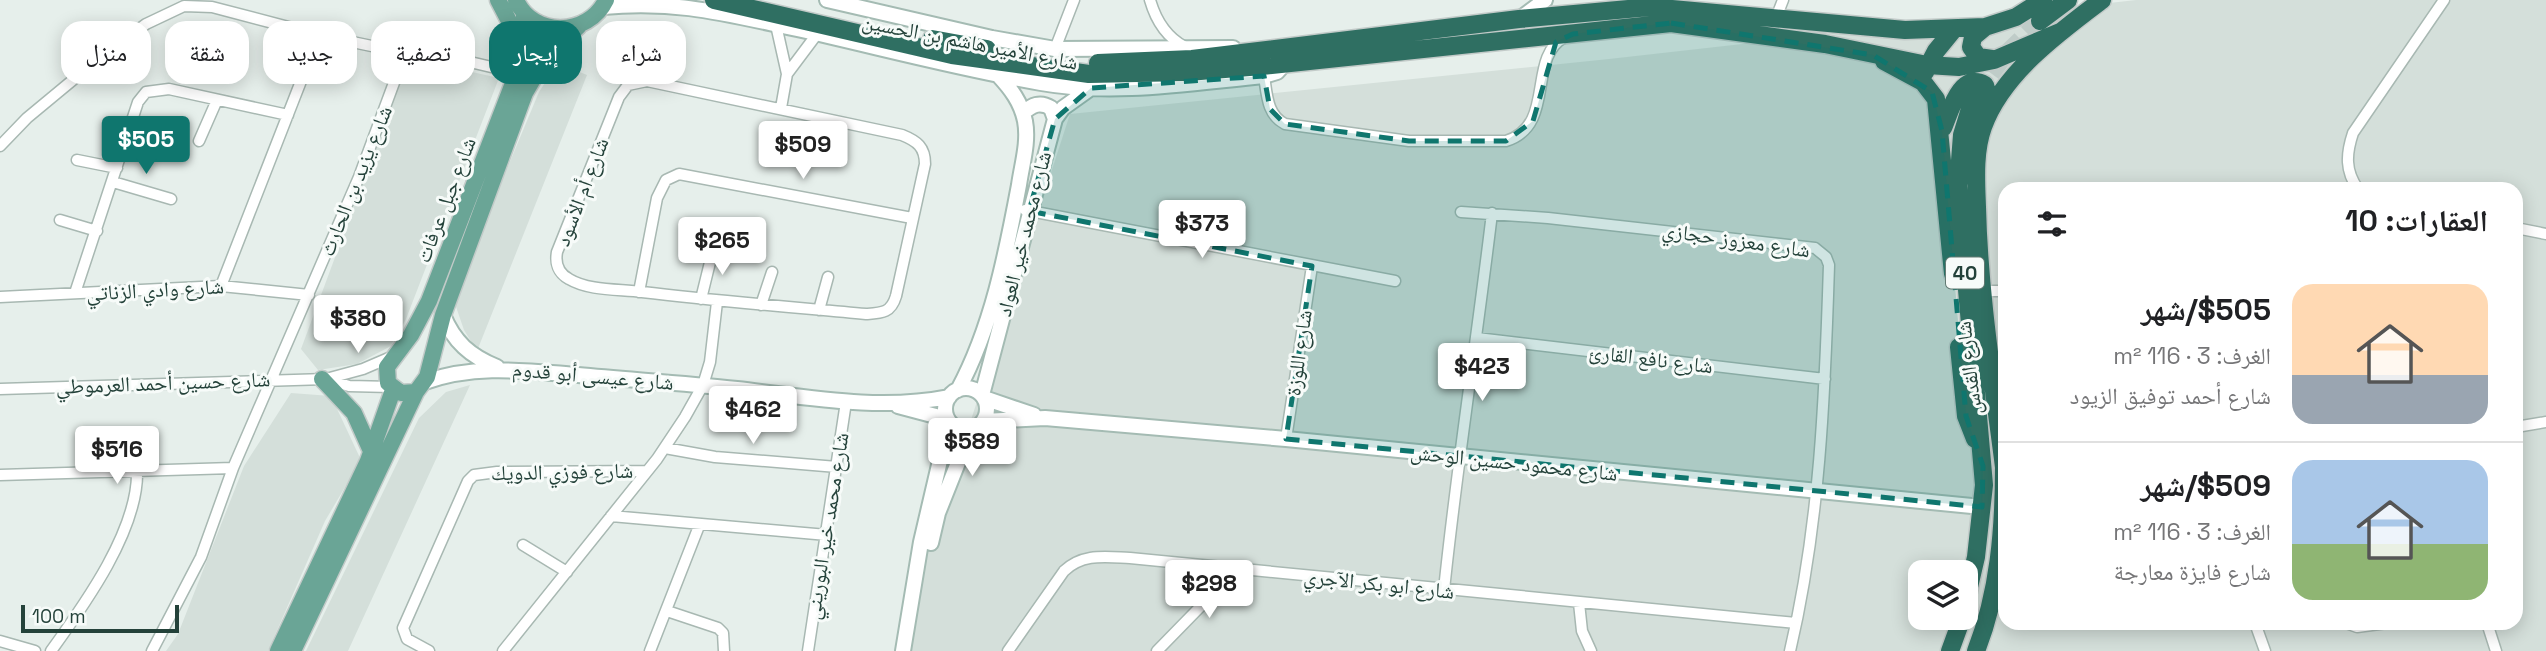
<!DOCTYPE html>
<html lang="ar">
<head>
<meta charset="utf-8">
<style>
	:root { --surface:#fff; --page:#f2f2f2; --text:#202124; --muted:#757577; --line:#e0e0e0; --accent:#0f766e }
	body { margin:0; font-family:"Space Grotesk","Noto Naskh Arabic",sans-serif; background:var(--page); color:var(--text); direction:rtl; height:100vh; display:flex; flex-direction:column; font-size:26px; white-space:nowrap }
	* { box-sizing:border-box; margin:0 }
	p { font-size:23px; color:var(--muted) }
	.icon { flex:none; width:38px; height:38px; fill:none; stroke:currentColor; stroke-width:2; stroke-linecap:round; stroke-linejoin:round }
	.map { position:relative; flex:1; overflow:hidden; direction:ltr }
	.details { position:absolute; left:1998px; top:182px; width:525px; height:448px; display:flex; flex-direction:column; background:var(--surface); border-radius:21px; box-shadow:0 4px 18px #0003; direction:rtl }
	.details>* { flex:none }
	.guide { position:absolute; left:21px; top:21px; width:665px; height:63px; direction:rtl; display:flex; gap:14px }
	.controls { position:absolute; left:1908px; top:560px; display:grid; gap:14px }
	.controls a { display:grid; place-items:center; width:70px; height:70px; border-radius:14px; background:var(--surface); box-shadow:0 4px 18px #0003; font-size:35px }
	.scale { position:absolute; left:21px; bottom:18px; width:158px; box-sizing:border-box; padding-left:7px; border:4px solid #24423a; border-top:0; font-size:19px; line-height:24px; white-space:nowrap; color:#24423a; -webkit-text-stroke:5px #f7fbf9; paint-order:stroke }
	.price { position:absolute; translate:-50% -60px; padding:0 16px; border-radius:7px; background:#fff; color:#222; font-size:23px; line-height:46px; filter:drop-shadow(0 2px 4px #0008) }
	.price::after { content:''; position:absolute; left:50%; top:42px; width:21px; height:16px; margin-left:-10px; background:inherit; clip-path:polygon(0 0,100% 0,50% 100%) }
	.price.on { background:var(--accent); color:#fff }
	ul { padding:0; list-style:none }
	li { display:flex; align-items:center; gap:21px; height:175px; padding:0 35px }
	li+li { border-top:2px solid var(--line) }
	li span { display:grid; place-items:center; flex:none; width:196px; height:140px; border-radius:21px; color:#555 }
	li>.icon { margin-inline-start:auto }
	span .icon { width:84px; height:84px; fill:#fffc; stroke-width:1 }
	li b { font-size:30px }
	h2 { display:flex; justify-content:space-between; align-items:center; height:84px; padding:0 35px; font-size:30px }
	.pill { padding:0 24px; border-radius:21px; background:var(--surface); box-shadow:0 4px 18px #0003; font-size:24px; line-height:63px }
	.pill.on { background:var(--accent); color:#fff }
	.map>svg:first-child { display:block }
	.built { fill:#d4dfda; fill-rule:evenodd }
	.lines { fill:none; stroke-linecap:round; stroke-linejoin:round }
	.highway-tunnel { stroke:#bfccc8; stroke-width:18; stroke-dasharray:18 9; stroke-linecap:butt }
	.street-casing { stroke:#a8b8b2; stroke-width:13 }
	.secondary-casing { stroke:#a4bbb3; stroke-width:18 }
	.primary-casing { stroke:#c2cac8; stroke-width:19 }
	.highway-casing { stroke:#c2cac8; stroke-width:21 }
	.street { stroke:#fff; stroke-width:10 }
	.secondary { stroke:#fff; stroke-width:14 }
	.primary { stroke:#6aa596; stroke-width:16 }
	.highway { stroke:#2f6f62; stroke-width:18 }
	.marked { fill:#0f766e; fill-opacity:0.2; stroke:#0f766e; stroke-width:5; stroke-dasharray:14 9; stroke-linejoin:round }
	.labels { text-anchor:middle; stroke-width:6; stroke-linejoin:round; paint-order:stroke }
	.shield { fill:#f7fbf9; stroke:#637a73; stroke-width:2 }
	.shield-label { font-size:19px; font-weight:bold; fill:#24423a }
	.street-label { font-size:21px; fill:#24423a; stroke:#f7fbf9 }
</style>
</head>
<body>
<div class="map">
<svg width="2546" height="651" viewBox="0 0 2546 651">
	<rect width="100%" height="100%" fill="#e6efeb"/>
	<!-- built -->
	<path class="built" d="M2136,0H2546V651H909L914,596L1070,114L1609,59ZM2006,189H2516V623H2006ZM1920,572H1965V618H1920Z
		M418,60L499,78L406,319L391,346L357,364L318,370L301,349L406,66Z
		M558,63L587,75L477,351L464,330L453,298L539,92Z
		M470,385L348,651H306L419,418L446,392Z
		M291,393L331,396L361,460L325,521L268,651H166L178,634L244,466Z"/>
	<g class="lines">
		<!-- highway-tunnel -->
		<path class="highway-tunnel" d="M1975,95L2005,55L2040,21"/>
		<!-- street casing -->
		<g class="street-casing">
			<path id="street" d="M1150,0C1156,21 1166,37 1185,47
				M1776,18L1783,0
				M776,25L787,74L781,108
				M1055,49L1074,0
				M787,74L817,34
				M1264,76C1267,95 1267,115 1285,124L1409,141H1506C1557,125 1526,57 1565,37
				M647,81L902,135C917,141 925,147 925,164L896,296C891,313 882,313 866,314C791,307 717,301 642,292C619,289 589,291 569,279C558,273 555,263 557,252L619,97L628,85Z
				M199,141L217,100
				M0,146L27,118L97,60L146,24L184,6L212,7L319,35L405,53L453,58L517,73
				M77,160L117,168
				M113,182L171,199
				M2358,189C2345,171 2346,154 2353,133L2444,0
				M1025,210L1395,281
				M1461,212L1548,218L1815,248L1826,257L1829,265C1825,395 1820,524 1790,651
				M60,220L97,231
				M2516,228L2546,234
				M221,286L319,35
				M1982,291H2006
				M639,292L657,198L666,180L679,174L912,218
				M75,293L138,102L146,92L169,89L288,115
				M0,297L221,286L309,295
				M701,299L714,246
				M761,305L772,272
				M819,310L828,277
				M1477,338L1825,379
				M327,379L349,386L391,387
				M0,389L326,379L363,369L391,357
				M2516,427L2546,422
				M1286,439L1312,266
				M665,448L715,457L837,467
				M0,475L233,468
				M611,516L827,535
				M523,545L567,572
				M1444,590C1457,464 1477,339 1492,213
				M1579,603L1582,631L1591,651
				M667,611L718,628L723,633L724,651
				M2255,623L2265,651
				M2346,623L2357,627L2387,623
				M2487,623L2496,651
				M0,641L35,651
				M51,651C85,604 139,529 137,470
				M152,651L201,557L233,468L359,177L405,53
				M429,651L407,639L403,628L468,481L474,475L497,472L647,471
				M503,651L657,459L685,417L703,385L710,362L717,302
				M650,651L699,526
				M808,651L846,402
				M1008,651L1064,571C1083,553 1105,557 1130,558L1796,623
				M1157,651L1238,568"/>
		</g>
		<!-- secondary casing -->
		<g class="secondary-casing">
			<path id="secondary" d="M827,0L992,38L1055,49L1233,48
				M603,7C677,0 726,14 797,29C878,47 959,69 1041,83C1114,96 1190,83 1264,76L1277,72L1285,63
				M1521,18L1545,0
				M1023,113C1032,105 1040,101 1051,108L1055,119
				M443,315C454,342 470,356 497,367
				M425,382C476,364 525,371 578,375C631,380 684,383 737,389C807,397 879,411 949,397
				M945 409a21 21 0 1 1 42 0a21 21 0 1 1-42 0Z
				M958,390C992,327 1006,254 1019,185C1022,164 1029,142 1025,121C1021,102 1011,89 998,75
				M982,395L1055,119L1063,108L1091,88
				M984,398L1034,415
				M898,406L947,419
				M984,421L1045,418L1286,439L1982,507
				M931,543L938,513L971,430
				M903,651L921,542L949,422"/>
		</g>
		<!-- primary casing -->
		<g class="primary-casing">
			<path id="primary" d="M498,0L510,23L519,53
				M516,0C533,38 588,37 606,0
				M524,14V50L517,73L429,301L411,335L387,367L388,383L401,393L416,392L427,377L443,315L525,93L546,57L579,26
				M322,379L354,413L371,451
				M278,651L368,461L393,390
				M293,651L416,392"/>
		</g>
		<!-- highway casing -->
		<g class="highway-casing">
			<path id="highway" d="M714,0L952,55L1089,74L1188,72L1262,66L1671,23L1825,44L1927,65L1959,67L1994,60L2060,32
				M2040,21L2068,0
				M1985,27L1973,37L1971,47L1978,57L1992,59
				M932,39L987,49
				M1884,61L1923,82L1936,99L1953,274
				M1098,63L1192,59L1519,19L1650,7L1905,30L1985,27L2016,17L2043,0
				M1925,72L1936,51L1954,29
				M1943,128C1950,112 1960,71 1985,85L1988,95L1984,116
				M1959,347L1966,416L1975,439
				M1965,604L1976,557L1984,485L1958,186L1962,135L1974,96
				M1950,651L1962,618
				M1976,651C1999,593 2004,529 2004,467C1993,380 1979,294 1977,207C1976,180 1974,152 1983,127C2002,74 2058,33 2102,0"/>
		</g>
		<!-- street -->
		<use href="#street" class="street"/>
		<!-- secondary -->
		<use href="#secondary" class="secondary"/>
		<!-- primary -->
		<use href="#primary" class="primary"/>
		<!-- highway -->
		<use href="#highway" class="highway"/>
	</g>
	<!-- marked area -->
	<path class="marked" d="M1671,23L1873,55L1932,92L1942,131L1966,416L1983,466L1982,507L1286,439L1312,266L1029,211L1055,119L1091,88L1264,76L1270,109L1285,124L1409,141H1506L1533,121L1556,42L1573,34Z"/>
	<g class="labels">
		<!-- shield labels -->
		<rect class="shield" x="1946" y="257.5" width="38" height="31" rx="5"/>
		<g class="shield-label">
			<text x="1965" y="280">40</text>
		</g>
		<!-- street labels -->
		<g class="street-label">
			<text transform="translate(970 42) rotate(11)" y="7">شارع الأمير هاشم بن الحسين</text>
			<text transform="translate(356 181) rotate(-68)" y="7">شارع يزيد بن الحارث</text>
			<text transform="translate(582 192) rotate(-69)" y="7">شارع أم الأسود</text>
			<text transform="translate(446 200) rotate(-69)" y="7">شارع جبل عرفات</text>
			<text transform="translate(1024 234) rotate(-76)" y="7">شارع محمد خير العواد</text>
			<text transform="translate(1736 240) rotate(8)" y="7">شارع معزوز حجازي</text>
			<text transform="translate(155 290) rotate(-3)" y="7">شارع وادي الزناتي</text>
			<text transform="translate(1299 353) rotate(-82)" y="7">شارع اللوزة</text>
			<text transform="translate(1651 359) rotate(7)" y="7">شارع نافع القارئ</text>
			<text transform="translate(1969 368) rotate(-97)" y="7">شارع القدس</text>
			<text transform="translate(593 376) rotate(5)" y="7">شارع عيسى أبو قدوم</text>
			<text transform="translate(163 383) rotate(-2)" y="7">شارع حسين أحمد العرموطي</text>
			<text transform="translate(1514 463) rotate(6)" y="7">شارع محمود حسين الوحش</text>
			<text transform="translate(562 472) rotate(-1)" y="7">شارع فوزي الدويك</text>
			<text transform="translate(827 526) rotate(-81)" y="7">شارع محمد خير البوريني</text>
			<text transform="translate(1379 584) rotate(6)" y="7">شارع ابو بكر الآجري</text>
		</g>
	</g>
</svg>
<div class="controls">
<a><svg class="icon" aria-label="layers" viewBox="0 0 24 24"><path d="M12 4l9 5-9 5-9-5zM3 14l9 5 9-5"/></svg></a>
</div>
<div class="scale">100 m</div>
<b class="price on" style="left:146px;top:176px">$505</b>
<b class="price" style="left:803px;top:181px">$509</b>
<b class="price" style="left:1202px;top:260px">$373</b>
<b class="price" style="left:722px;top:277px">$265</b>
<b class="price" style="left:358px;top:355px">$380</b>
<b class="price" style="left:1482px;top:403px">$423</b>
<b class="price" style="left:753px;top:446px">$462</b>
<b class="price" style="left:972px;top:478px">$589</b>
<b class="price" style="left:117px;top:486px">$516</b>
<b class="price" style="left:1209px;top:620px">$298</b>
<div class="guide">
<a class="pill">شراء</a>
<a class="pill on">إيجار</a>
<a class="pill">تصفية</a>
<a class="pill">جديد</a>
<a class="pill">شقة</a>
<a class="pill">منزل</a>
</div>
<section class="details">
<h2>العقارات: 10<svg class="icon" aria-label="filters" viewBox="0 0 24 24"><path d="M4 7h16M4 17h16"/><circle cx="9" cy="7" r="2"/><circle cx="15" cy="17" r="2"/></svg></h2>
<ul>
<li><span style="background:linear-gradient(#ffd9b3 65%,#9aa5b1 0)"><svg class="icon" aria-label="home" viewBox="0 0 24 24"><path d="M3 11l9-7 9 7M6 9v11h12V9"/></svg></span><div><b>$505/شهر</b><p>الغرف: 3 · 116 m²</p><p>شارع أحمد توفيق الزيود</p></div></li>
<li><span style="background:linear-gradient(#a9c7e8 60%,#8fb573 0)"><svg class="icon" aria-label="home" viewBox="0 0 24 24"><path d="M3 11l9-7 9 7M6 9v11h12V9"/></svg></span><div><b>$509/شهر</b><p>الغرف: 3 · 116 m²</p><p>شارع فايزة معارجة</p></div></li>
</ul>
</section>
</div>
</body>
</html>
